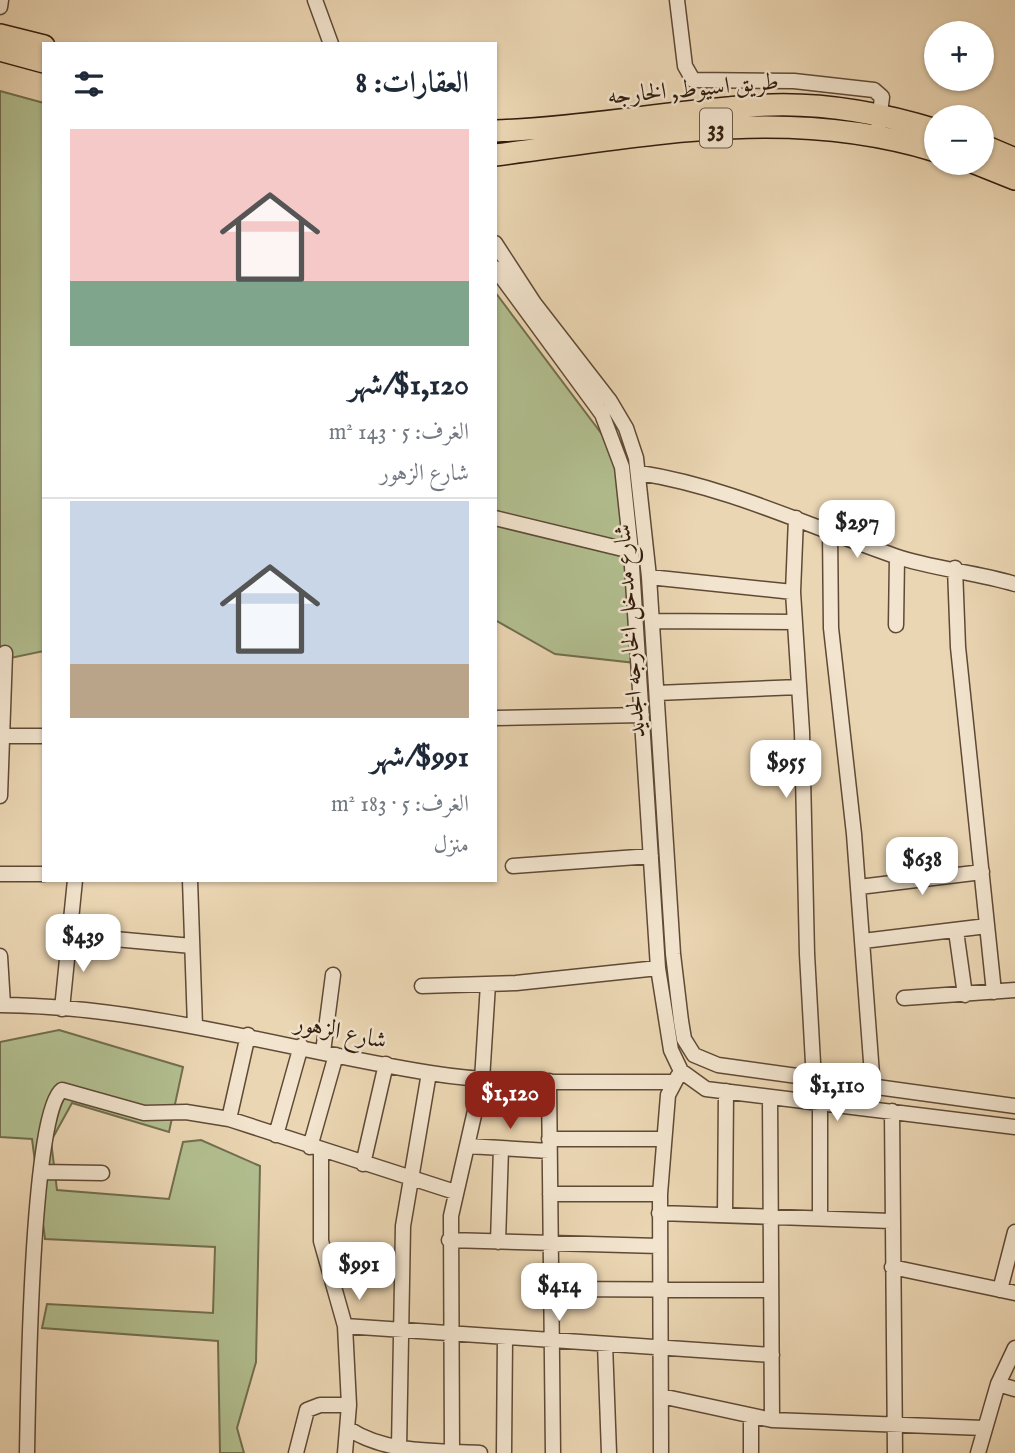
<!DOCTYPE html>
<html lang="ar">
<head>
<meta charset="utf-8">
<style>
	:root { --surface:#fff; --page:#f6f6f7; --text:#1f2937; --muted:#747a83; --line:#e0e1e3; --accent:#8f2418 }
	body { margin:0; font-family:"IM FELL English",Amiri,serif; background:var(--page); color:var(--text); direction:rtl; height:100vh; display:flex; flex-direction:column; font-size:26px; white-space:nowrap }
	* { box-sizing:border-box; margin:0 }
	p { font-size:23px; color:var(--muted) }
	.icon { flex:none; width:38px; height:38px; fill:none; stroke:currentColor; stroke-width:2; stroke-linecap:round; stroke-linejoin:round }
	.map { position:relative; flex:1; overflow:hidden; direction:ltr }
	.panel { position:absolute; left:42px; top:42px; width:455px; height:840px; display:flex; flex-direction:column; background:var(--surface); border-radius:0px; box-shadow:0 2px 5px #0004; direction:rtl }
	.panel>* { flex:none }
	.fabs { position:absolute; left:924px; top:21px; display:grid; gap:14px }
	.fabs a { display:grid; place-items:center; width:70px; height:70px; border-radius:50%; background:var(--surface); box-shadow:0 2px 5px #0004; font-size:35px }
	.price { position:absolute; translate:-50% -60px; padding:0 16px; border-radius:14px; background:#fff; color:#222; font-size:23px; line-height:46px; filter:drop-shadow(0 2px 4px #0008) }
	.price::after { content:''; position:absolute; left:50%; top:42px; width:21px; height:16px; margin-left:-10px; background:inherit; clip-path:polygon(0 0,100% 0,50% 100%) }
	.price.selected { background:var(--accent); color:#fff }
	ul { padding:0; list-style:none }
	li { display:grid; align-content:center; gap:14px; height:371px; padding:0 28px }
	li+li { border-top:2px solid var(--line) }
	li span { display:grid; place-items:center; height:217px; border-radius:0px; color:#555 }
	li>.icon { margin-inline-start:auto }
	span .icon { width:126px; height:126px; fill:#fffc; stroke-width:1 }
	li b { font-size:30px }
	h2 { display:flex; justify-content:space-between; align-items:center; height:84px; padding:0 28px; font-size:30px }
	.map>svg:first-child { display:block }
	.green { fill:#b2bf90; stroke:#716e4e; stroke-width:2 }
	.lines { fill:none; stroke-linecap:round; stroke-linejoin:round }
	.minor-casing { stroke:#5f4a36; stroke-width:17 }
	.highway-casing { stroke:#301c0c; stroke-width:24 }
	.minor { stroke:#f2e4ce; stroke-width:14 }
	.highway { stroke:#ebd6b3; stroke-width:21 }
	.labels { text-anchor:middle; stroke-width:5; stroke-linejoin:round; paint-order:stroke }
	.shield { fill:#f2e4ce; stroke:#6a5846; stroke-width:2 }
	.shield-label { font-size:23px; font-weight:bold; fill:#301c0c }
	.street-label { font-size:24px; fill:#301c0c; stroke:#f2e4ce }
</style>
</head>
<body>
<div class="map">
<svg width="1015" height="1453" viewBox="0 0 1015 1453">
	<rect width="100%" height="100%" fill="#ebd6b3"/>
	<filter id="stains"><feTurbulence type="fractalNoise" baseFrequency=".00286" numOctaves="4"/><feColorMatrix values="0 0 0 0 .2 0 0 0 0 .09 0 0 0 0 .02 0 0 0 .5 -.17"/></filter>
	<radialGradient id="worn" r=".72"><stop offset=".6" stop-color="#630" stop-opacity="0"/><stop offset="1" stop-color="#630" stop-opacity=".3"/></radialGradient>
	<!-- green -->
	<path class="green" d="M0,91L44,103V651L10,658L0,711Z
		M495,292L610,445L628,485L645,664L555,654L495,620Z
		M59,1030L183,1067L169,1132L72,1103L51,1141L57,1190L169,1199L183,1142L201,1140L260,1166L256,1362L237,1428L244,1453H220L218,1341L42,1328L47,1304L213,1313L215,1247L45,1239L32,1139L0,1137V1042Z"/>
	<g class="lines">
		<!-- minor casing -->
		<g class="minor-casing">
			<path id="minor" d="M315,0L331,44
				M677,0L685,66L693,80L794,81L874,90L882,97L877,137
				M0,7L1,0
				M495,243L534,303L610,401L626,428L636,458L649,577L673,954L681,1021L684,1039L694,1055L718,1065L1015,1106
				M495,268L602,414L622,467L631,551L658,968L671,1050L681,1071L706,1089L1015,1127
				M640,473C729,487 810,527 895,556C933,569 976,572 1015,584
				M495,518L631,551
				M796,518L793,592L802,732L807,954L814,1081
				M830,530L831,628L854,834L873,1088
				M955,568L958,647L994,992
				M649,577L793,592
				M652,621L795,622
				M896,625L897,557
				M657,693L799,687
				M495,718L642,715
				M2,736H44
				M0,796L5,653
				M513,866L651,856
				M0,874H44
				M190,880L195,1026
				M859,887L982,872
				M956,931L965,995
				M70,935L192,946
				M863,941L987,926
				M0,956L3,1005
				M422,986L516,983L658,968
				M904,998L1015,990
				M0,1005C147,1006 286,1050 430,1073C510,1086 593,1081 674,1082
				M62,1009L75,880
				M323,1052L333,975
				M549,1081L553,1453
				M770,1097L772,1420
				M820,1103V1218
				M892,1111L895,1453
				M229,1119L248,1035
				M276,1135L301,1046
				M549,1139H663
				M468,1146L549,1151
				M310,1147L336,1055
				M321,1151V1241L345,1326L349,1405L345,1453
				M363,1164L386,1064
				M42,1172L102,1173
				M550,1194H660
				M659,1213L891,1221
				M725,1215L726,1091
				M449,1240L659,1246
				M498,1242L501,1148
				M892,1267L1015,1293
				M552,1289L771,1290
				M1000,1290L1015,1232
				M345,1326L772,1355
				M605,1344L609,1453
				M998,1384L1015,1389
				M661,1396L772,1420L984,1428
				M751,1416V1453
				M349,1429C385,1453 436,1451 480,1453
				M399,1449L403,1226L429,1073
				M27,1453C28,1402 31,1112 62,1090L144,1113L186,1112L229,1119L455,1192
				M296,1453L307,1410L320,1405H349
				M452,1453L451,1216L482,1080L488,984
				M504,1453L505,1337
				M661,1453L660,1194L668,1095L678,1076
				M978,1453L998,1384L1015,1348"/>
		</g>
		<!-- highway casing -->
		<g class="highway-casing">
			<path id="highway" d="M0,35L44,46
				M0,50L44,62
				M495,131C581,128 665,112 751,106C812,101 878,112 936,130
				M982,145L1015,159
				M495,155C646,136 787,105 936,151
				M975,163L1015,179"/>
		</g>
		<!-- minor -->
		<use href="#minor" class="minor"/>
		<!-- highway -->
		<use href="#highway" class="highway"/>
	</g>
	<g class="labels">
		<!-- shield labels -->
		<rect class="shield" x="700" y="108.5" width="32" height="39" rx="5"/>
		<g class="shield-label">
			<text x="716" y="136">33</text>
		</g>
		<!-- street labels -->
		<g class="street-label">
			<text transform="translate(693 88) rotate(-5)" y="8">طريق اسيوط, الخارجه</text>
			<text transform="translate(629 631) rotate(-94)" y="8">شارع مدخل الخارجه الجديد</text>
			<text transform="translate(341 1031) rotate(12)" y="8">شارع الزهور</text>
		</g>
	</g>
	<rect width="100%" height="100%" filter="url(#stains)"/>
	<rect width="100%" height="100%" fill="url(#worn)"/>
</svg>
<div class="fabs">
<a>+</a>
<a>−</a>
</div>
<b class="price" style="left:857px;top:560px">$297</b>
<b class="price" style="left:786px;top:800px">$955</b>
<b class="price" style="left:922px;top:897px">$638</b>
<b class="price" style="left:83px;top:974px">$439</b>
<b class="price" style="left:837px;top:1123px">$1,110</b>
<b class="price selected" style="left:510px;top:1131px">$1,120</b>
<b class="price" style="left:359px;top:1302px">$991</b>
<b class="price" style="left:559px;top:1323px">$414</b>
<section class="panel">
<h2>العقارات: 8<svg class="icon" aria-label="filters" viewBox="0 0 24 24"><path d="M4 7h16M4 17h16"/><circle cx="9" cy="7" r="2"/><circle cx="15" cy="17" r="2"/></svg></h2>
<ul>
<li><span style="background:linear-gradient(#f6c9c9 70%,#7fa58c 0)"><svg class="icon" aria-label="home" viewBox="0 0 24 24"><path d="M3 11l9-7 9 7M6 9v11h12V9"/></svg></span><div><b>$1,120/شهر</b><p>الغرف: 5 · 143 m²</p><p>شارع الزهور</p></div></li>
<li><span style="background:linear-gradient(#c9d6e8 75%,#b9a48a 0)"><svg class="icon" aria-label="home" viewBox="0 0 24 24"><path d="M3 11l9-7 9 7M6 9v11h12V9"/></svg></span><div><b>$991/شهر</b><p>الغرف: 5 · 183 m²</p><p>منزل</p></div></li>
</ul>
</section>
</div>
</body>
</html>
